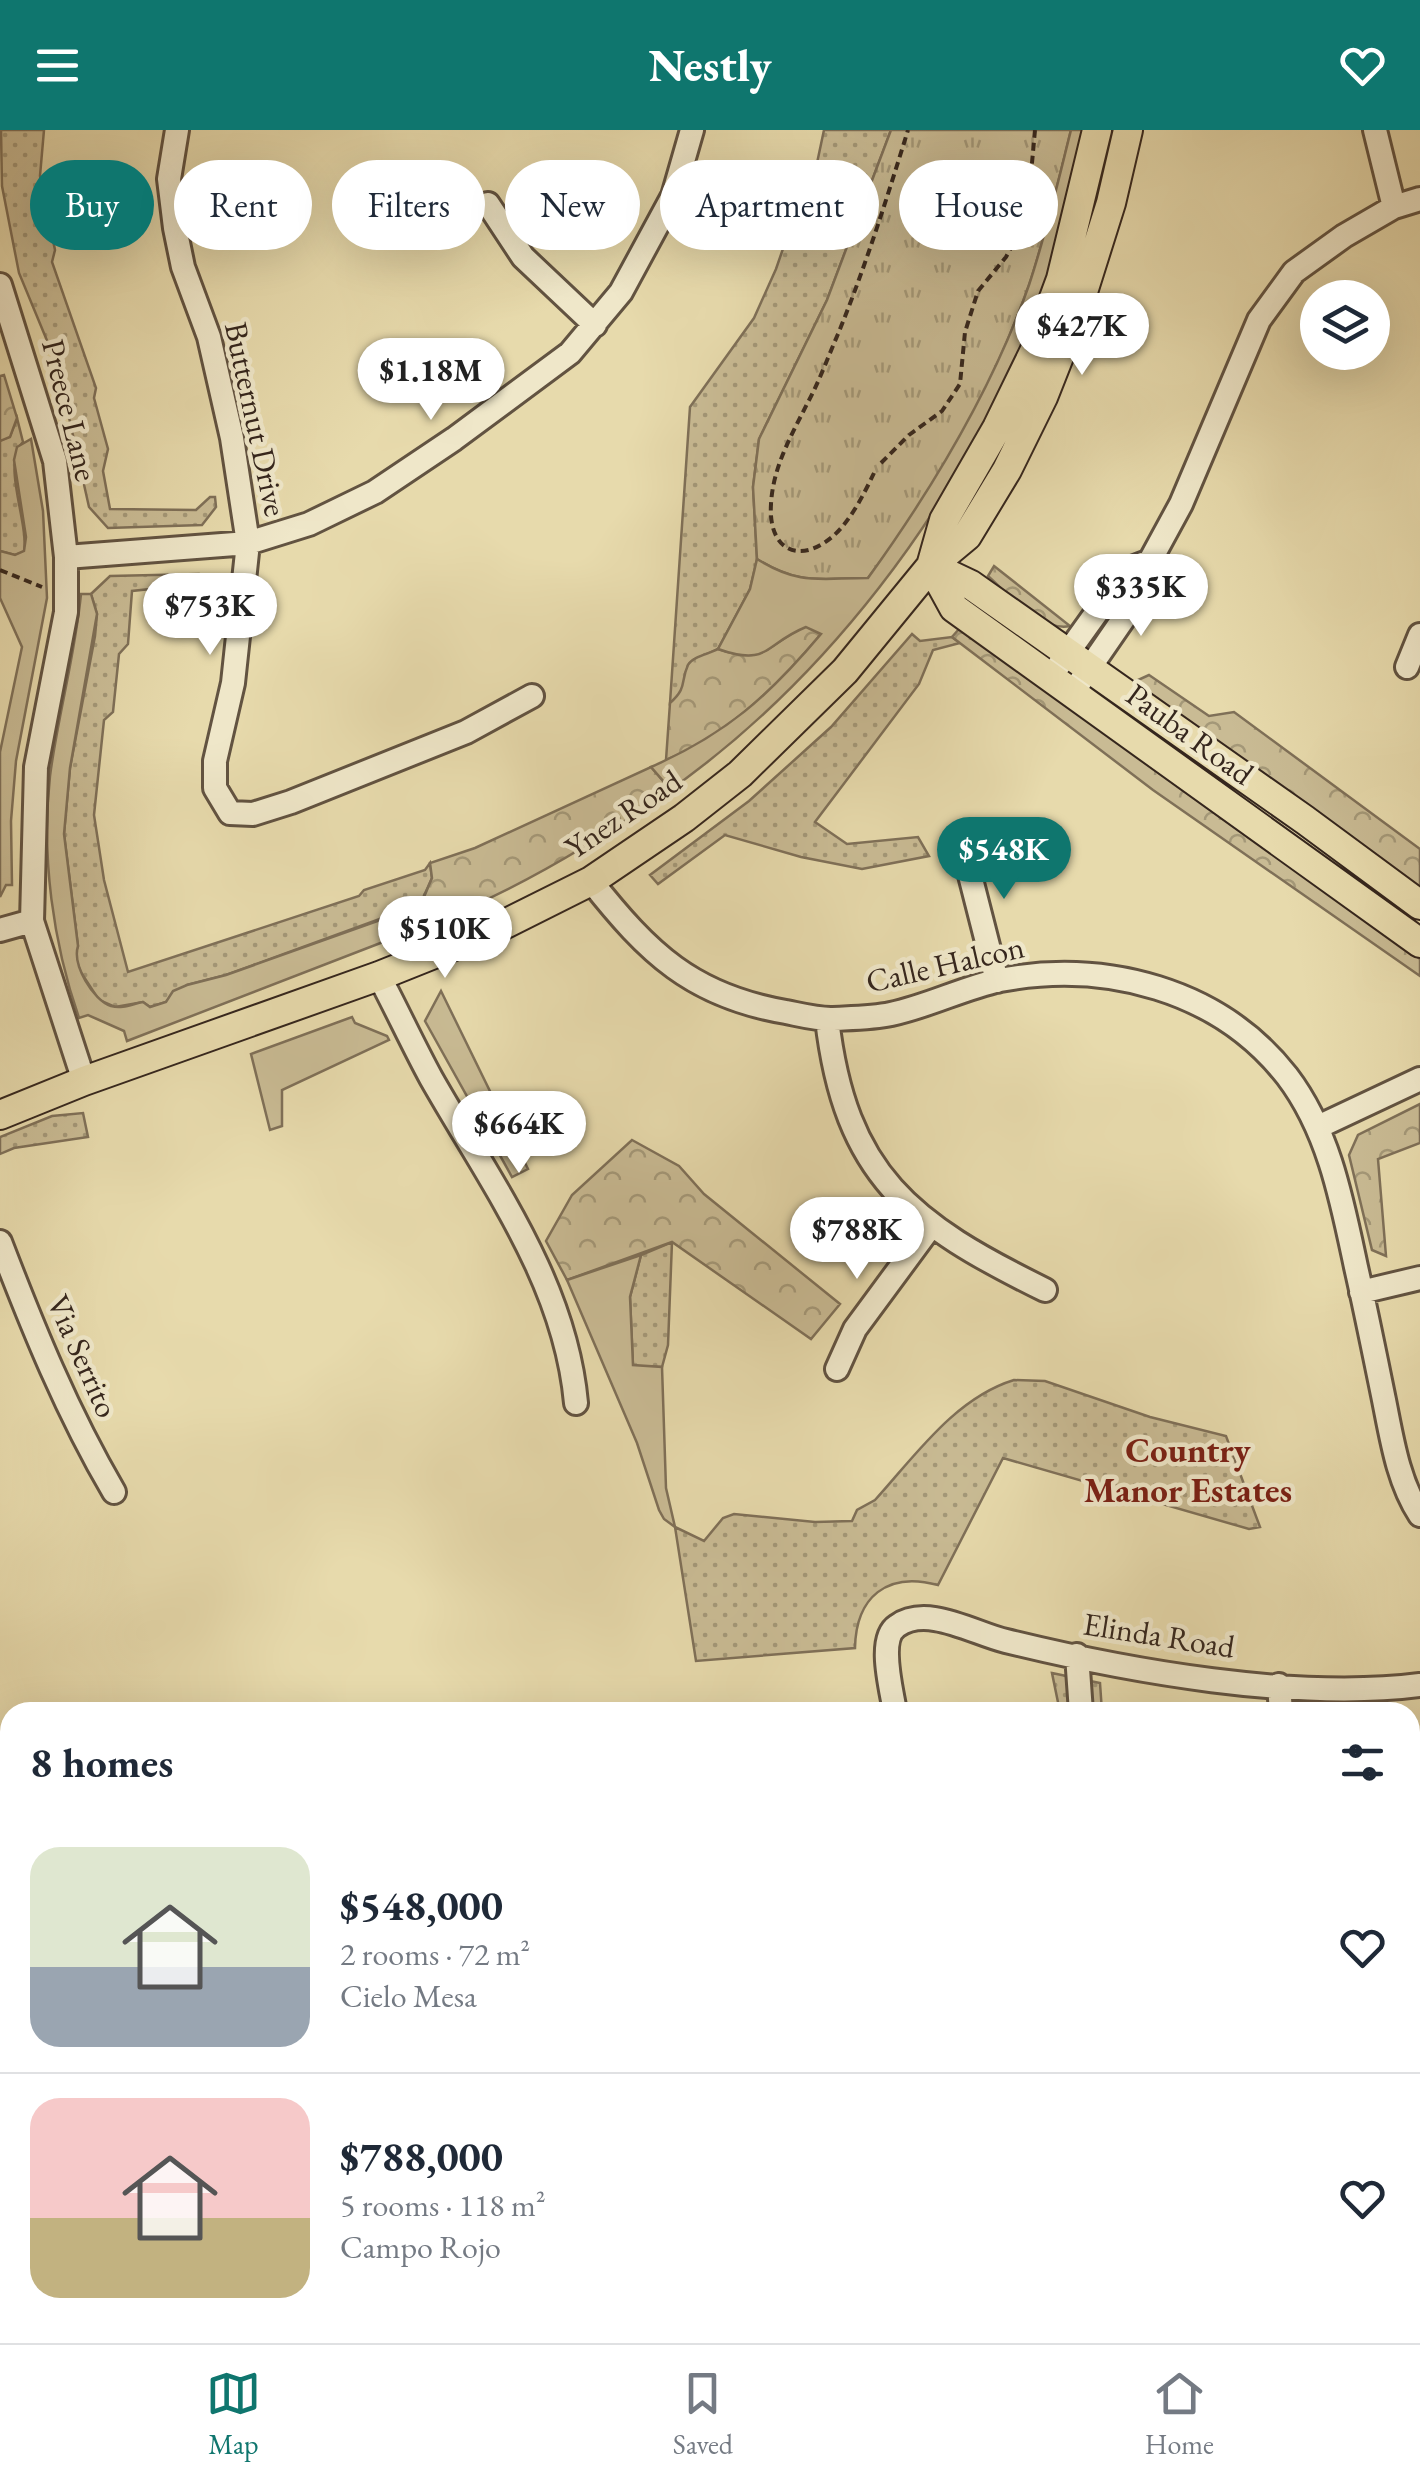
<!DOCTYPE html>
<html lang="en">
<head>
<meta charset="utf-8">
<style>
	:root { --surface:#fff; --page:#f2f2f3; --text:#1f2937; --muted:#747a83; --line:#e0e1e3; --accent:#0f766e }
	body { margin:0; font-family:"EB Garamond",serif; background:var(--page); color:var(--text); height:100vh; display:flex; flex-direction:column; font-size:38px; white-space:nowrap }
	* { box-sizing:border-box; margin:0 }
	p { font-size:32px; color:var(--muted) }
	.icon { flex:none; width:55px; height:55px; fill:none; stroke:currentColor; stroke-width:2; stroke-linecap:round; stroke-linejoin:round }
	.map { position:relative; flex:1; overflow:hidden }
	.side { position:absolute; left:0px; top:1572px; width:1420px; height:642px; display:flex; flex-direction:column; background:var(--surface); border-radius:30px 30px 0 0; box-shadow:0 10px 40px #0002 }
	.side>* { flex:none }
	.banner { position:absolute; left:30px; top:30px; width:1360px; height:90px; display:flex; gap:20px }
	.controls { position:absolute; left:1300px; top:150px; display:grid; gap:20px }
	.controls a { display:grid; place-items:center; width:90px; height:90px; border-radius:50%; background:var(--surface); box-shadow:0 10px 40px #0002; font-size:50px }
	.price { position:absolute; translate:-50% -85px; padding:0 22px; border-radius:35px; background:#fff; color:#222; font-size:32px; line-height:65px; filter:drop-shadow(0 2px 5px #0008) }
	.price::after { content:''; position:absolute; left:50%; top:60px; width:30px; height:22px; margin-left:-15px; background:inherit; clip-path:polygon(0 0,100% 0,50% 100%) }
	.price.current { background:var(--accent); color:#fff }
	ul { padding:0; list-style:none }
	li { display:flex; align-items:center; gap:30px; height:250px; padding:0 30px }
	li+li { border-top:2px solid var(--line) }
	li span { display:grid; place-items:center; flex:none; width:280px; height:200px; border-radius:30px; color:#555 }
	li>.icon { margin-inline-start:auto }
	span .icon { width:120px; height:120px; fill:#fffc; stroke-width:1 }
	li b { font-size:42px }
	h2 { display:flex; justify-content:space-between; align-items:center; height:120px; padding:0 30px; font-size:42px }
	.tag { padding:0 35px; border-radius:45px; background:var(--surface); box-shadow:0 10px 40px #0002; font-size:35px; line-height:90px }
	.tag.current { background:var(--accent); color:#fff }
	header { display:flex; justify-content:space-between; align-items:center; height:130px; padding:0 30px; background:var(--accent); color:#fff; font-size:45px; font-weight:800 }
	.dock { display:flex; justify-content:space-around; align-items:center; height:140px; border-top:2px solid var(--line); background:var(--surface); font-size:28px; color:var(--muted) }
	.dock a { display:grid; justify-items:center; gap:5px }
	.dock .current { color:var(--accent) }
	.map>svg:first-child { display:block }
	.grass { fill:url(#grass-dots); stroke:#7f7058; stroke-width:2.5 }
	.forest { fill:url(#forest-crowns); stroke:#7f7058; stroke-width:2.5 }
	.park { fill:url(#park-tufts); stroke:#7f7058; stroke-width:2.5 }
	.garden { fill:#c9bb94; stroke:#7f7058; stroke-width:2.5 }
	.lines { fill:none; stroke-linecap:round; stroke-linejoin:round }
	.minor-casing { stroke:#625341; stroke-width:28 }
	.major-casing { stroke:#35261d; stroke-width:32 }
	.path { stroke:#35261d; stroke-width:4; stroke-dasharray:8 5; stroke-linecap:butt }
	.minor { stroke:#efe7c9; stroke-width:22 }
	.major { stroke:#e7daac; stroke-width:28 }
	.labels { text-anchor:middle; stroke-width:9; stroke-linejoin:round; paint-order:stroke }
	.street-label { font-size:32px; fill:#35261d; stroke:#efe7c9 }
	.neighbourhood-label { font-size:35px; font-weight:bold; fill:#7a1f14; stroke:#efe7c9 }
</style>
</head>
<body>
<header><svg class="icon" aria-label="menu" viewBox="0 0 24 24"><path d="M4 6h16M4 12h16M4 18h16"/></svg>Nestly<svg class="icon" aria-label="heart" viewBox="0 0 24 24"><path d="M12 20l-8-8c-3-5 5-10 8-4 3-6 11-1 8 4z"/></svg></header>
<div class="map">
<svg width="1420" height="2213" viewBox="0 0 1420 2213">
	<defs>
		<pattern id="grass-dots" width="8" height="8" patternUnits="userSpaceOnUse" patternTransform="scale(2.5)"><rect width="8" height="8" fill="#c9bb94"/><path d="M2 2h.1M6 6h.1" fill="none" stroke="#a49878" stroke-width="1.8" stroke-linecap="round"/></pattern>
		<pattern id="forest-crowns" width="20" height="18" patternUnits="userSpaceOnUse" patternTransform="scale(2.5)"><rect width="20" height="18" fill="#c9bb94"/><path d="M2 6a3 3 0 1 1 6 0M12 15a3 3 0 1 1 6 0" fill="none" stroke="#a49878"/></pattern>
		<pattern id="park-tufts" width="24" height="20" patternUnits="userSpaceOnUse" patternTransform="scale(2.5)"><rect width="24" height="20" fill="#c9bb94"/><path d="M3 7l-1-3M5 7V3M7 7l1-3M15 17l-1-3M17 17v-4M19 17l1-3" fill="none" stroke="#a49878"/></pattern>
	</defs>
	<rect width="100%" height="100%" fill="#e7daac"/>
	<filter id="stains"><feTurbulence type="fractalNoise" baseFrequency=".002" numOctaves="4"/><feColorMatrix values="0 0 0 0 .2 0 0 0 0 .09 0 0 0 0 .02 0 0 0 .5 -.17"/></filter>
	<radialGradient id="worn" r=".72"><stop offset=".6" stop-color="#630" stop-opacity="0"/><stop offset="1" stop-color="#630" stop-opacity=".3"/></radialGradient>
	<!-- grass -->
	<path class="grass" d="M1,0H44L40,46L55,120L52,132L96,258L94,268L108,319L103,341L110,379L196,380L210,367H215L216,377L202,395L108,398L89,377L64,265L48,213L19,143L2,56Z
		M824,0H891L827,170L759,309L753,357L757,429L750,459L718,519L693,530L688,535L682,563L670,573L690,277L754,188L776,139L804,58L813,52Z
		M17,288L23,312C1,333 29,392 24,422L15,425L0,421V311L10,306Z
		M199,444L208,453L132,461L128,514L119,524L113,582L104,590L94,685L104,750L128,842L359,766L364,760L425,740L430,733L432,748L418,779H407L226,845L187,855L166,872L150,877L143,872L115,877L99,870L80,841L75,824L78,816L64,704L70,638L95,506L97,484L91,464L110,446Z
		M912,504L920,511L952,507L960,513L933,520L919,554L815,692L847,714L918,707L929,726L862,739L801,727L725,705L658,754L650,745L749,671L831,597Z
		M83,983L88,1007L14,1018L0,1024V1007L52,986Z
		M672,1112L668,1215L662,1237L633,1236L630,1167L641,1125Z
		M1014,1250L1045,1251L1150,1287L1226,1306L1260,1397L1249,1399L1003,1328L938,1455C887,1441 856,1467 855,1518L696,1531L675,1397L704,1411L723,1388L734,1384L815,1392L852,1391L857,1380L875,1370C915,1326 955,1268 1014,1250Z
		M1052,1543L1100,1553L1102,1582H1060Z
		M1420,2044V2213H892L895,2205H1410V2050Z
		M174,2205H401L412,2213H162Z"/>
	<!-- forest -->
	<path class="forest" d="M4,245L17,288L10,307L0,311V246Z
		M994,436L1070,496C1041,502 1009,465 988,446Z
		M806,496L821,504C777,556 730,603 666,630L670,573C688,557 680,552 688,535C693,526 710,524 718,519C767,536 766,514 806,496Z
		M960,498L1379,798L1420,829V846L1153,660L952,507Z
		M1149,545L1209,586L1234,582L1420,719V764L1127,555Z
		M651,637L664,652L663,665C589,717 511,763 427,795L416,786L432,748L430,733L475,718Z
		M1420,974V1013L1378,1029L1386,1126L1372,1120L1349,1025L1358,1005Z
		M632,1010L679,1036L704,1064L840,1174L811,1209L672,1112L567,1150L546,1111L572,1065Z"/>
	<!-- park -->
	<path class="park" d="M891,0H1071C1058,52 1046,104 1029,155C993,258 935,361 868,448C821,448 800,456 757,429L753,357L759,309L827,170Z"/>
	<!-- garden -->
	<path class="garden" d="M1071,0H1086C1069,66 1054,134 1029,198C956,380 824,553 663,665L664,652L651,637C726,604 769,566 821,504L806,497C764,514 769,537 718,519L750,459L757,429C800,456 820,448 868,448C933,358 992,260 1029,155C1046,104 1058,52 1071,0Z
		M31,309L43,381L47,468L16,631L11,691L12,755H6L0,767V622L22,517L0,468V421L15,425L24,421L26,407L14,330L17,317Z
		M81,464H91L97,484L70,638L64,704L78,816C72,835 93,870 111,876C123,879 132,874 143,872L150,877L166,872L173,861L187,855L226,845L414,778L418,779L416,786L427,795L127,911L124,901L88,885L79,888C53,813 41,726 50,646C58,585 75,526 81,464Z
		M441,861L528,1039L512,1047L425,891Z
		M352,887L355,893L387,906L389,910L282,960V996L270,1000L251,924Z
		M641,1125L630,1167L633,1235L662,1237L666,1358L675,1397L664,1389L659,1380L637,1313L567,1150Z"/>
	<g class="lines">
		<!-- minor casing -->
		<g class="minor-casing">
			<path id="minor" d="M177,0L169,49L175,98L183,137L209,207L232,308L248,413L233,553L215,631V658L230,683L253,684L291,672L466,602L532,566
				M1375,0L1394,77
				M488,74L523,127L595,195
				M0,155L55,331L66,427V482L36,637L32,791L84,951
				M66,427L248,413L309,394L375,362L454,309L570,223L621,162L673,66L692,0
				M1059,535L1127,440L1150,431
				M1407,537L1420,505
				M1073,562L1146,456L1150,431L1181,374L1259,190L1294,142L1344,106L1394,77L1420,69
				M960,706L997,851
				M591,751C648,823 692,866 786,882C801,885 816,889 831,889C850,888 873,888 891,884C929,876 963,858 1000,850C1105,830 1219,859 1287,946C1329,1001 1342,1071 1356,1137C1366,1181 1375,1226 1384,1270C1392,1310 1398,1351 1420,1385
				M0,800L32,791
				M379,846C397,880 413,915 431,948C490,1052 565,1151 576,1273
				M827,889C845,1046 911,1094 1045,1160
				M1318,997L1420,949
				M0,1112C33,1198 67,1282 114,1362
				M1361,1162L1420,1148
				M837,1239L855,1199L931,1096
				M1077,1525L1081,1582
				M1279,1555L1281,1582
				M895,1582C892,1561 877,1509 897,1496C927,1474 975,1504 1006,1511C1128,1541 1296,1571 1420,1555
				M129,2213L141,2205"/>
		</g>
		<!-- major casing -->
		<g class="major-casing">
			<path id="major" d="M931,436L954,478L1420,813
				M931,436L971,455L1305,690L1420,775
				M931,436L944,390L997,298L1034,222L1061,149L1097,0
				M0,985L84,951L379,846L489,802L591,751L684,688L740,644L845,541L931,436L967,406L1007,340L1043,267L1077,181L1111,73L1128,0"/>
		</g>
		<!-- path -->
		<path class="path" d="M881,333L909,305L942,281L960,254L965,202L978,161L1006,127L1027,88L1035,0
			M874,343C864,364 850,392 832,407C797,436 768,418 771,374C773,337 791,306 807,274C819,252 828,227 838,204C865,138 887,68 908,0
			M0,440L42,457
			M1410,2117L1420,2112
			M1224,2213L1239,2205"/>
		<!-- minor -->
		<use href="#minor" class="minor"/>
		<!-- major -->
		<use href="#major" class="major"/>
	</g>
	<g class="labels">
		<!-- street labels -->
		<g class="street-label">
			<text transform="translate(70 280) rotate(76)" y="11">Preece Lane</text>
			<text transform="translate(256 289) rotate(78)" y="11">Butternut Drive</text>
			<text transform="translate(1190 604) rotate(36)" y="11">Pauba Road</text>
			<text transform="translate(623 684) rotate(-34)" y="11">Ynez Road</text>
			<text transform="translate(945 834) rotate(-13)" y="11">Calle Halcon</text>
			<text transform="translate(83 1226) rotate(66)" y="11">Via Serrito</text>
			<text transform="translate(1159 1505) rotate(9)" y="11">Elinda Road</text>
		</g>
		<!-- neighbourhood labels -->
		<g class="neighbourhood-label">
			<text x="1188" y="1332">Country<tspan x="1188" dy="40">Manor Estates</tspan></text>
		</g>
	</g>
	<rect width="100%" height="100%" filter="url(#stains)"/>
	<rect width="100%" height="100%" fill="url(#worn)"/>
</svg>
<div class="controls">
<a><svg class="icon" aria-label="layers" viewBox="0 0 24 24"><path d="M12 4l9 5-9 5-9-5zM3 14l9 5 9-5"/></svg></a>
</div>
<b class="price" style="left:1082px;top:248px">$427K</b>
<b class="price" style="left:431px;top:293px">$1.18M</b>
<b class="price" style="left:1141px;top:509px">$335K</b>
<b class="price" style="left:210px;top:528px">$753K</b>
<b class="price current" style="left:1004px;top:772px">$548K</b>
<b class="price" style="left:445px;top:851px">$510K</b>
<b class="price" style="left:519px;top:1046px">$664K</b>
<b class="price" style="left:857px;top:1152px">$788K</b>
<div class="banner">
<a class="tag current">Buy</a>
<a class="tag">Rent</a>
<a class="tag">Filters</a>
<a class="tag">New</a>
<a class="tag">Apartment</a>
<a class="tag">House</a>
</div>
<section class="side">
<h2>8 homes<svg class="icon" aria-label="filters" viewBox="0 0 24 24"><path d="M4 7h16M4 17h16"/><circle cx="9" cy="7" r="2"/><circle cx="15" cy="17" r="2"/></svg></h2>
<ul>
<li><span style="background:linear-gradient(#dfe7d0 60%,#9aa5b1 0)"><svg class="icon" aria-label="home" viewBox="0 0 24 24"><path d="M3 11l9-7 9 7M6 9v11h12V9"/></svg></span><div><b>$548,000</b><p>2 rooms · 72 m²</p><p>Cielo Mesa</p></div><svg class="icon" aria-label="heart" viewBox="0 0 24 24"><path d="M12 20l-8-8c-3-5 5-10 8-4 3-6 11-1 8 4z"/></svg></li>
<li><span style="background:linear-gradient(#f6c9c9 60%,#c2b280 0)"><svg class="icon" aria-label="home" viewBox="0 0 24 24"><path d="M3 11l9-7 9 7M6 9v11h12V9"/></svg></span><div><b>$788,000</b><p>5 rooms · 118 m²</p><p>Campo Rojo</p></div><svg class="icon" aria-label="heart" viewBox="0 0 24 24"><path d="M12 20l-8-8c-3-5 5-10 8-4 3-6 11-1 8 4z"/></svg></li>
</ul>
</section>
</div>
<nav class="dock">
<a class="current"><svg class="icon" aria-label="map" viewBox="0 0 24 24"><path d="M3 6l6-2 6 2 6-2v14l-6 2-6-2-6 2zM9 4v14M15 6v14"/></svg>Map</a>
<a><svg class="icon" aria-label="saved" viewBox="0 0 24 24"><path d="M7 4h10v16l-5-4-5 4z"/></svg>Saved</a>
<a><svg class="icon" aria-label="home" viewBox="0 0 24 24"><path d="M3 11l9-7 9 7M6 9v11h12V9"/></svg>Home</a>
</nav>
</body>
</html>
